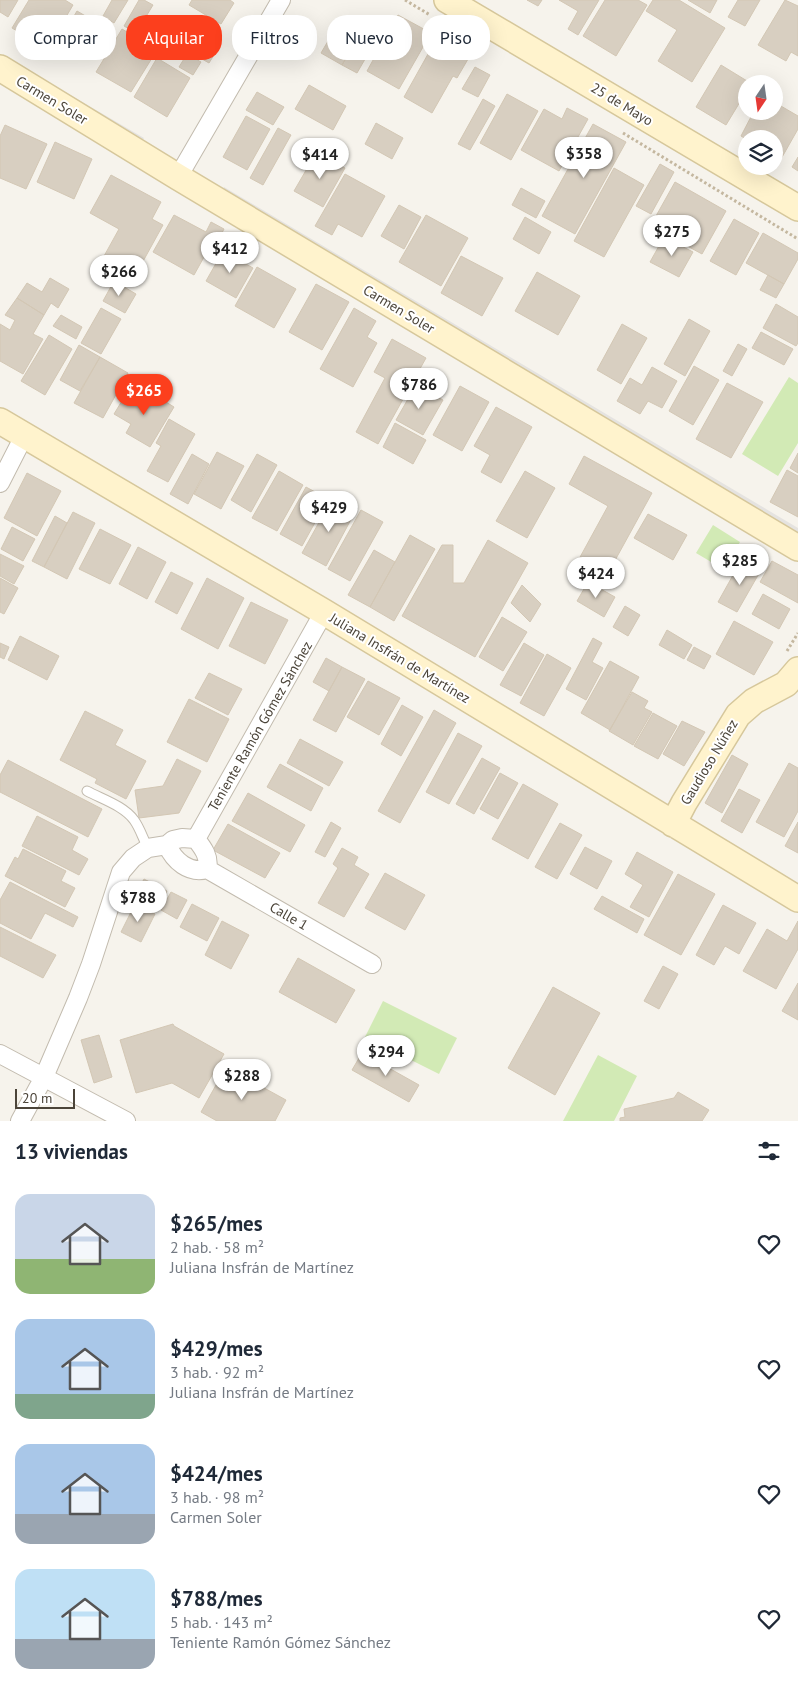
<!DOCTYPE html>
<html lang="es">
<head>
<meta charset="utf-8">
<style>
	:root { --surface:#fff; --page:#f2f2f3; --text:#1f2937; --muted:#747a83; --accent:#fc3f1d }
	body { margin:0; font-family:"PT Sans",sans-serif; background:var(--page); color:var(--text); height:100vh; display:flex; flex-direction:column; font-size:19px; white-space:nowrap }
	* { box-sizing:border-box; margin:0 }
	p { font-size:16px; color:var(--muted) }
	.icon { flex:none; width:28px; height:28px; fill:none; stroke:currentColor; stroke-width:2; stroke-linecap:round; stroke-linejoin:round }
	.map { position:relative; height:1121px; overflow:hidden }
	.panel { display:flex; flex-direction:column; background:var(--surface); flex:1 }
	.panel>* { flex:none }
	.banner { position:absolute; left:15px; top:15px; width:500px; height:45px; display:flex; gap:10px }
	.needle { width:32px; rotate:193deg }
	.tools { position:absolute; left:738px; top:75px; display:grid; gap:10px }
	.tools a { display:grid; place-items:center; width:45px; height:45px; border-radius:50%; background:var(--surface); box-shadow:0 5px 20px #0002; font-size:25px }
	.scale { position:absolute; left:15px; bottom:12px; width:60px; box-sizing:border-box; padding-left:5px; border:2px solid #4b4439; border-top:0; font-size:14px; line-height:18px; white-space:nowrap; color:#4b4439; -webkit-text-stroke:4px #fff; paint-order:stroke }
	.price { position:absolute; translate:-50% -42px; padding:0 11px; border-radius:18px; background:#fff; color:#222; font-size:16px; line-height:32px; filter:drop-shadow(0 1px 2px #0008) }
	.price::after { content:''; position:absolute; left:50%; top:30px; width:15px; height:11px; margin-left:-8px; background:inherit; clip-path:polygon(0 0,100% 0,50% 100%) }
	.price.active { background:var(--accent); color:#fff }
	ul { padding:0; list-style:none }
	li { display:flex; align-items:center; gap:15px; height:125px; padding:0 15px }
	li span { display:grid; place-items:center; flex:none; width:140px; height:100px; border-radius:15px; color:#555 }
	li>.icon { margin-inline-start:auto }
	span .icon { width:60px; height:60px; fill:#fffc; stroke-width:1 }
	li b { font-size:21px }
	h2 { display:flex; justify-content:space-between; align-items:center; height:60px; padding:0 15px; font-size:21px }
	.pill { padding:0 18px; border-radius:20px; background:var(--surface); box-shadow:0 5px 20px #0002; font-size:18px; line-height:45px }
	.pill.active { background:var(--accent); color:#fff }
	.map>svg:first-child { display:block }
	.green { fill:#d2eab5 }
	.parking { fill:#e5e3e0 }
	.building { fill:#d8cfc1; stroke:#d3c7b4 }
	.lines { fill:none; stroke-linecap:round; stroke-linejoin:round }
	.lane-casing { stroke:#c2bbae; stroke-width:11 }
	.street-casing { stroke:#c2bbae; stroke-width:20 }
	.secondary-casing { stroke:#d6c79b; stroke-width:28 }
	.path { stroke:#c4b79f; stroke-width:3; stroke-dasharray:2.5 2.5; stroke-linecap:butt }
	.lane { stroke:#fff; stroke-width:9 }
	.street { stroke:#fff; stroke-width:18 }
	.secondary { stroke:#fff3cd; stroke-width:25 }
	.labels { text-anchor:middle; stroke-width:4; stroke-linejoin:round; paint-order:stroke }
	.street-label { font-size:14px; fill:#4b4439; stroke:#fff }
</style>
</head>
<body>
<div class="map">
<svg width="798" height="1121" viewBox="0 0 798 1121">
	<rect width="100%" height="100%" fill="#f6f3ec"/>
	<!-- green -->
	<path class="green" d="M789,377L798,383V443L778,476L742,454Z
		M713,525L740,542L723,569L696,553Z
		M383,1001L457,1038L439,1074L365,1037Z
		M598,1055L637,1076L614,1121H563Z"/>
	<!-- parking -->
	<path class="parking" d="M0,54L144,138L141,143L0,60Z
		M224,187L798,528V536L221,193Z"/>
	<!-- building -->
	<path class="building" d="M0,0H18L8,17L0,12Z
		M29,0H65L73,5L47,49L12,28Z
		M112,0H128L114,23L103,16Z
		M139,0H144L153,5L136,33L124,26Z
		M192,0H230L234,3L221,24L189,5Z
		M527,0H542L538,6Z
		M559,0H599L578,35L568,29L578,11Z
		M605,0H638L647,5L616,56L583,36Z
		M653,0H679L725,28L692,82L658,61L677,30L646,11Z
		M688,0H717L710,13Z
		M738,0H760L745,26L728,17Z
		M785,0L798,6V56L791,52L786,61L758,45Z
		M77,11L111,31L95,58L61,38Z
		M398,15L431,33L399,89L367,71Z
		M368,20L383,28L357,73L342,65Z
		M122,29L157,50L131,92L96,72Z
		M442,29L475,47L457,78L453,76L432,113L404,97Z
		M331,36L352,48L342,65L321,53Z
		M203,42L217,50L209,63L195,55Z
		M187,54L201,62L193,75L179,67Z
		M157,58L190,78L167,117L134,97Z
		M721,65L752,84H746V99L743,97L726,125L696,107Z
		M475,67L490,75L478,97L462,89Z
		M309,85L346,106L333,130L295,109Z
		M257,92L284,107L273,125L246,110Z
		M507,94L538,111L511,160L480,143Z
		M483,99L495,106L470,150L458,144Z
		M774,102L798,116V129L781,159L774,155V139H746L741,136L754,111H774Z
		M567,108L588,119L559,171L521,150L544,109L562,119Z
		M246,116L270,129L247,170L223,157Z
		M376,123L403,138L392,159L365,144Z
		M593,124L626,142L575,234L542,216Z
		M5,125L47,144L26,189L0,178V136Z
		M278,128L291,135L263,185L250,178Z
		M55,142L92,159L74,199L37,182Z
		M316,153L345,168L323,207L294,191Z
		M798,157V171L792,167Z
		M660,164L674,172L651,214L636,206Z
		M614,168L644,185L604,257L574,241Z
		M345,174L385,196L362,237L338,224L332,235L315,226Z
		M111,175L161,202L152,219L163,225L130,285L98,267L119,229L90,213Z
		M675,182L726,211L702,254L667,235L673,225L656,216Z
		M521,188L545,201L536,218L512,205Z
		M399,205L421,217L404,249L381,236Z
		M174,215L206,232L211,222L224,229L213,250L209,248L194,275L153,252Z
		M426,215L468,238L441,286L399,262Z
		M525,217L551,232L539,254L513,239Z
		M734,219L759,233L736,275L710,261Z
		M763,233L798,253V259L784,284L746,263Z
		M664,237L693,252L679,277L650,262Z
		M223,251L253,268L236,298L206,281Z
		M461,256L503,278L482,316L441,293Z
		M257,267L296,289L274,328L235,306Z
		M537,272L580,296L558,335L515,311Z
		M768,275L784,284L776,298L760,290Z
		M50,278L69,289L58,308L51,303L44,315L17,298L27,283L42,292Z
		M114,281L136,294L125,313L103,301Z
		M316,284L349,302L322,350L289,332Z
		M17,298L44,315L33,334L43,339L23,374L0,361V324L10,330L15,320L5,315Z
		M776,304L798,317V343L796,346L763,328Z
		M101,308L121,319L101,354L81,343Z
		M354,308L376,321L367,337L377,343L353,387L320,369Z
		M61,315L82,327L76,339L53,326Z
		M689,319L710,331L685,376L664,364Z
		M622,324L647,338L621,384L597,370Z
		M761,332L793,349L784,365L752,348Z
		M49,335L72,349L45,395L21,381Z
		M392,339L426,358L378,444L356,432L385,378L374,372Z
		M738,344L747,349L732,376L723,371Z
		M79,345L100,357L80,391L60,380Z
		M100,357L128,373L103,418L74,403Z
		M694,366L719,380L693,425L669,411Z
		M652,367L677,381L662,408L648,401L640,414L617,401L630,378L642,385Z
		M727,383L763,402L731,458L696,439Z
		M416,385L443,400L423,435L396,420Z
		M460,386L489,402L462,451L433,435Z
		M128,391L145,401L150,392L174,407L150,447L126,433L131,424L114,414Z
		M496,407L532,427L501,483L481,472L490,455L474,446Z
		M169,419L195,434L168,482L147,471L161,446L156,443Z
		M395,423L426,440L413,464L383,447Z
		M217,452L244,466L221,509L194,494Z
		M798,453V473L790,468Z
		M192,454L209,464L188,504L170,494Z
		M257,454L277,465L251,512L231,500Z
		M584,456L652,493L607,575L579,559L608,506L569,484Z
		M787,470L798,476V517L770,502Z
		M279,471L303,485L277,531L252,518Z
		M525,471L555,488L527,538L496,521Z
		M27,473L61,491L37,536L4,518Z
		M306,487L328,499L302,546L280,534Z
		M332,499L355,512L326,566L302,553Z
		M361,510L383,522L350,581L328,569Z
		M73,512L95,523L67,579L44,567Z
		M648,514L687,535L673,560L634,538Z
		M55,516L67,523L44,567L32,561Z
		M12,527L35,539L23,561L1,549Z
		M100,529L131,545L110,584L79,569Z
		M410,535L435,549L394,621L370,607Z
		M488,540L528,563L475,657L402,616L442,545H453V583H464Z
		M138,547L166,562L147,599L119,584Z
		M374,550L395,562L370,607L348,595Z
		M0,554L24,566L14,584L0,576Z
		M742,559L761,570L737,612L718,602Z
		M772,561L798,575V603L760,582Z
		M171,572L193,583L177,614L155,602Z
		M0,578L18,588L4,614L0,612Z
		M207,578L244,598L218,649L181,629Z
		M588,582L615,597L604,617L577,601Z
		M522,585L541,604L530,622L511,603Z
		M763,594L790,609L779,629L752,614Z
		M251,602L288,620L265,664L229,646Z
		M625,606L640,615L628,636L613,627Z
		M502,617L527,632L503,671L479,657Z
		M734,621L773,642L754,675L716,654Z
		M667,630L692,645L684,659L659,645Z
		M20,636L59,656L47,680L8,660Z
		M593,638L602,643L592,662L603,668L586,700L566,689Z
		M0,643L9,647L4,659L0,657Z
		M524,643L544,655L521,696L500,685Z
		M694,647L711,656L704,669L687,660Z
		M547,654L571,668L544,716L520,703Z
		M326,658L342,667L329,691L313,682Z
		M610,661L639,677L610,730L581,713Z
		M342,667L365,679L336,732L313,720Z
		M209,673L242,689L228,715L195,698Z
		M368,681L400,698L379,735L347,717Z
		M632,692L648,701L644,708L652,712L633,745L609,731Z
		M189,699L229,719L207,762L167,742Z
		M402,705L423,717L401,756L381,744Z
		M434,710L456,723L400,823L378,811Z
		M85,711L123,730L115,745L146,761L126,799L95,783L97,779L60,760Z
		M653,713L677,726L658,759L634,746Z
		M682,721L705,732L684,766L663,754Z
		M458,733L482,746L449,804L426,792Z
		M300,739L343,762L329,786L287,763Z
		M732,755L748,764L722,813L705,803Z
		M482,758L500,768L474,814L456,804Z
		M177,759L201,771L179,813L139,818L135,790L163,786Z
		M8,760L102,809L88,837L0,792V775Z
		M789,763L798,768V811L784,837L756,822Z
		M280,764L323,788L311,811L267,787Z
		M500,773L518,783L498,819L480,809Z
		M523,784L558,804L528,859L492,839Z
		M739,789L760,800L742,833L721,821Z
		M248,793L305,825L290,852L232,821Z
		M37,816L78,837L72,850L88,859L79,875L22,846Z
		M331,822L341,828L325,857L315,852Z
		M798,822V853L785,846Z
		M560,823L582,835L557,879L535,867Z
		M228,824L280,853L265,878L213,850Z
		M585,847L612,861L597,889L570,874Z
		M342,848L358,857L354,865L369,874L344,917L318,903L338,868L333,864Z
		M23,849L66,871L61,881L75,888L65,907L5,876L15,857L18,859Z
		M637,852L673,872L649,917L630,907L643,885L625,874Z
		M385,873L425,895L405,930L365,908Z
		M678,874L715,894L681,955L644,935Z
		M144,879L167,891L157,911L133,900Z
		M10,882L78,917L73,927L45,913L31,939L0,923V900Z
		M171,892L187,900L177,919L161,910Z
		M602,896L644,919L637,933L594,909Z
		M135,904L155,914L141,942L121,932Z
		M192,904L219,918L207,941L180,927Z
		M723,905L756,923L739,954L725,946L714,965L696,955Z
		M222,921L249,935L231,969L205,955Z
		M798,921V949L776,989L743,971L767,929L787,941Z
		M0,927L56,955L43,978L0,956Z
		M298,958L355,990L336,1023L279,992Z
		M663,966L678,974L659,1009L644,1001Z
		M798,983V1020L782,1011Z
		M553,987L600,1013L555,1095L508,1068Z
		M173,1024L174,1026L224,1054L199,1098L172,1083L136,1093L120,1040Z
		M99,1035L112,1077L94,1083L81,1040Z
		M362,1053L419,1085L409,1102L352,1070Z
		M226,1067L286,1100L275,1121H217L201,1112Z
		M678,1092L709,1110L702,1121H620V1118L625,1117L624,1109L674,1098Z"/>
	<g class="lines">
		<!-- lane casing -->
		<g class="lane-casing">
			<path id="lane" d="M87,791C102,799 124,806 134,820C140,828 143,839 148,848"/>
		</g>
		<!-- street casing -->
		<g class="street-casing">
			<path id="street" d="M178,177L281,0
				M0,483L24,436
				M196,839L324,612
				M167,845C174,861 189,874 207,869L372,964
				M0,1054L126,1121
				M20,1121L44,1077L78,998L91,964L121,872L133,858L148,848L167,845L173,840L182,838L196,839C203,848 210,857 207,869"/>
		</g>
		<!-- secondary casing -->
		<g class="secondary-casing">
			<path id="secondary" d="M447,0L798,208
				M0,68L178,177L798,548
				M0,421L324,612L798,899
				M673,824L684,803L738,715L754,701L786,684L798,670"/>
		</g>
		<!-- path -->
		<path class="path" d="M405,0L430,15
			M623,133L798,239
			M787,651L798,633"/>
		<!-- lane -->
		<use href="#lane" class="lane"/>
		<!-- street -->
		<use href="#street" class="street"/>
		<!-- secondary -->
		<use href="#secondary" class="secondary"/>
	</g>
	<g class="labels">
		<!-- street labels -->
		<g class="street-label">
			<text transform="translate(52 100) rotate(31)" y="5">Carmen Soler</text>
			<text transform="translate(622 104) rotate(31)" y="5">25 de Mayo</text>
			<text transform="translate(399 309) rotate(31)" y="5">Carmen Soler</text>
			<text transform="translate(400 658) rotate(31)" y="5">Juliana Insfrán de Martínez</text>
			<text transform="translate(260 726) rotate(-60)" y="5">Teniente Ramón Gómez Sánchez</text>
			<text transform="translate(709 762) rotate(-59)" y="5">Gaudioso Núñez</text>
			<text transform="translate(289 916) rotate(30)" y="5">Calle 1</text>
		</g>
	</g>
</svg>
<div class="tools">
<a><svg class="needle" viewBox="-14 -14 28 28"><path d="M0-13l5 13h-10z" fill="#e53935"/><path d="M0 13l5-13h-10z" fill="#747a83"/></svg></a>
<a><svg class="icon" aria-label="layers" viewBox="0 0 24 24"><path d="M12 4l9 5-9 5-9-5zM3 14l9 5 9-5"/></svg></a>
</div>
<div class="scale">20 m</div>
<b class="price" style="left:584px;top:179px">$358</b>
<b class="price" style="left:320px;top:180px">$414</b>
<b class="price" style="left:672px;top:257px">$275</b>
<b class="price" style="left:230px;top:274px">$412</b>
<b class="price" style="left:119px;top:297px">$266</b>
<b class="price" style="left:419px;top:410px">$786</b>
<b class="price active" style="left:144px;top:416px">$265</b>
<b class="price" style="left:329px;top:533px">$429</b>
<b class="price" style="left:740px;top:586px">$285</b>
<b class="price" style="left:596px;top:599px">$424</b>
<b class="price" style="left:138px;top:923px">$788</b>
<b class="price" style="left:386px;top:1077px">$294</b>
<b class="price" style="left:242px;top:1101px">$288</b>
<div class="banner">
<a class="pill">Comprar</a>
<a class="pill active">Alquilar</a>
<a class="pill">Filtros</a>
<a class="pill">Nuevo</a>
<a class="pill">Piso</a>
</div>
</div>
<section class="panel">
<h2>13 viviendas<svg class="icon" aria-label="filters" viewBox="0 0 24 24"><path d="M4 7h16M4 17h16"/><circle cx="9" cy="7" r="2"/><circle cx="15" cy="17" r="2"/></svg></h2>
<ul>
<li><span style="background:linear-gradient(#c9d6e8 65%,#8fb573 0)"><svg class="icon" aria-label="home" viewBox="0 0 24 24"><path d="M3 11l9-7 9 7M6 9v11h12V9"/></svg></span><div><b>$265/mes</b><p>2 hab. · 58 m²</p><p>Juliana Insfrán de Martínez</p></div><svg class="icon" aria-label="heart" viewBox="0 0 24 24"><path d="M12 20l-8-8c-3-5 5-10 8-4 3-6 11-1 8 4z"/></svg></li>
<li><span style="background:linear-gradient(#a9c7e8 75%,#7fa58c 0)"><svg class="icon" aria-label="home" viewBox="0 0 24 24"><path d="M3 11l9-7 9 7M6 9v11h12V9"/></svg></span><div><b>$429/mes</b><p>3 hab. · 92 m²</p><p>Juliana Insfrán de Martínez</p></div><svg class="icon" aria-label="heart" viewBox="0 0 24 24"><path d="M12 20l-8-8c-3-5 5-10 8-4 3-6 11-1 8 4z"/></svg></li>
<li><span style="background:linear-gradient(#a9c7e8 70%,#9aa5b1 0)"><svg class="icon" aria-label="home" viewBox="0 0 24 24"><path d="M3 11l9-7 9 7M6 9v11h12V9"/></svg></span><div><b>$424/mes</b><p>3 hab. · 98 m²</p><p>Carmen Soler</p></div><svg class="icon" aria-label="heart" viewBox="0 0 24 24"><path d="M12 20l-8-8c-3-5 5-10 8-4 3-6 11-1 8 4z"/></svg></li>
<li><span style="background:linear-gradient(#bfe0f5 70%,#9aa5b1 0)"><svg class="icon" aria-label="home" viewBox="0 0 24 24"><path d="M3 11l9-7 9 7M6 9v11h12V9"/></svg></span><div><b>$788/mes</b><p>5 hab. · 143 m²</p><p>Teniente Ramón Gómez Sánchez</p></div><svg class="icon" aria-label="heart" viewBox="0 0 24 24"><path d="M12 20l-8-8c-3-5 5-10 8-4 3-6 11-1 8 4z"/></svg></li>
</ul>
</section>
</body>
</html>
